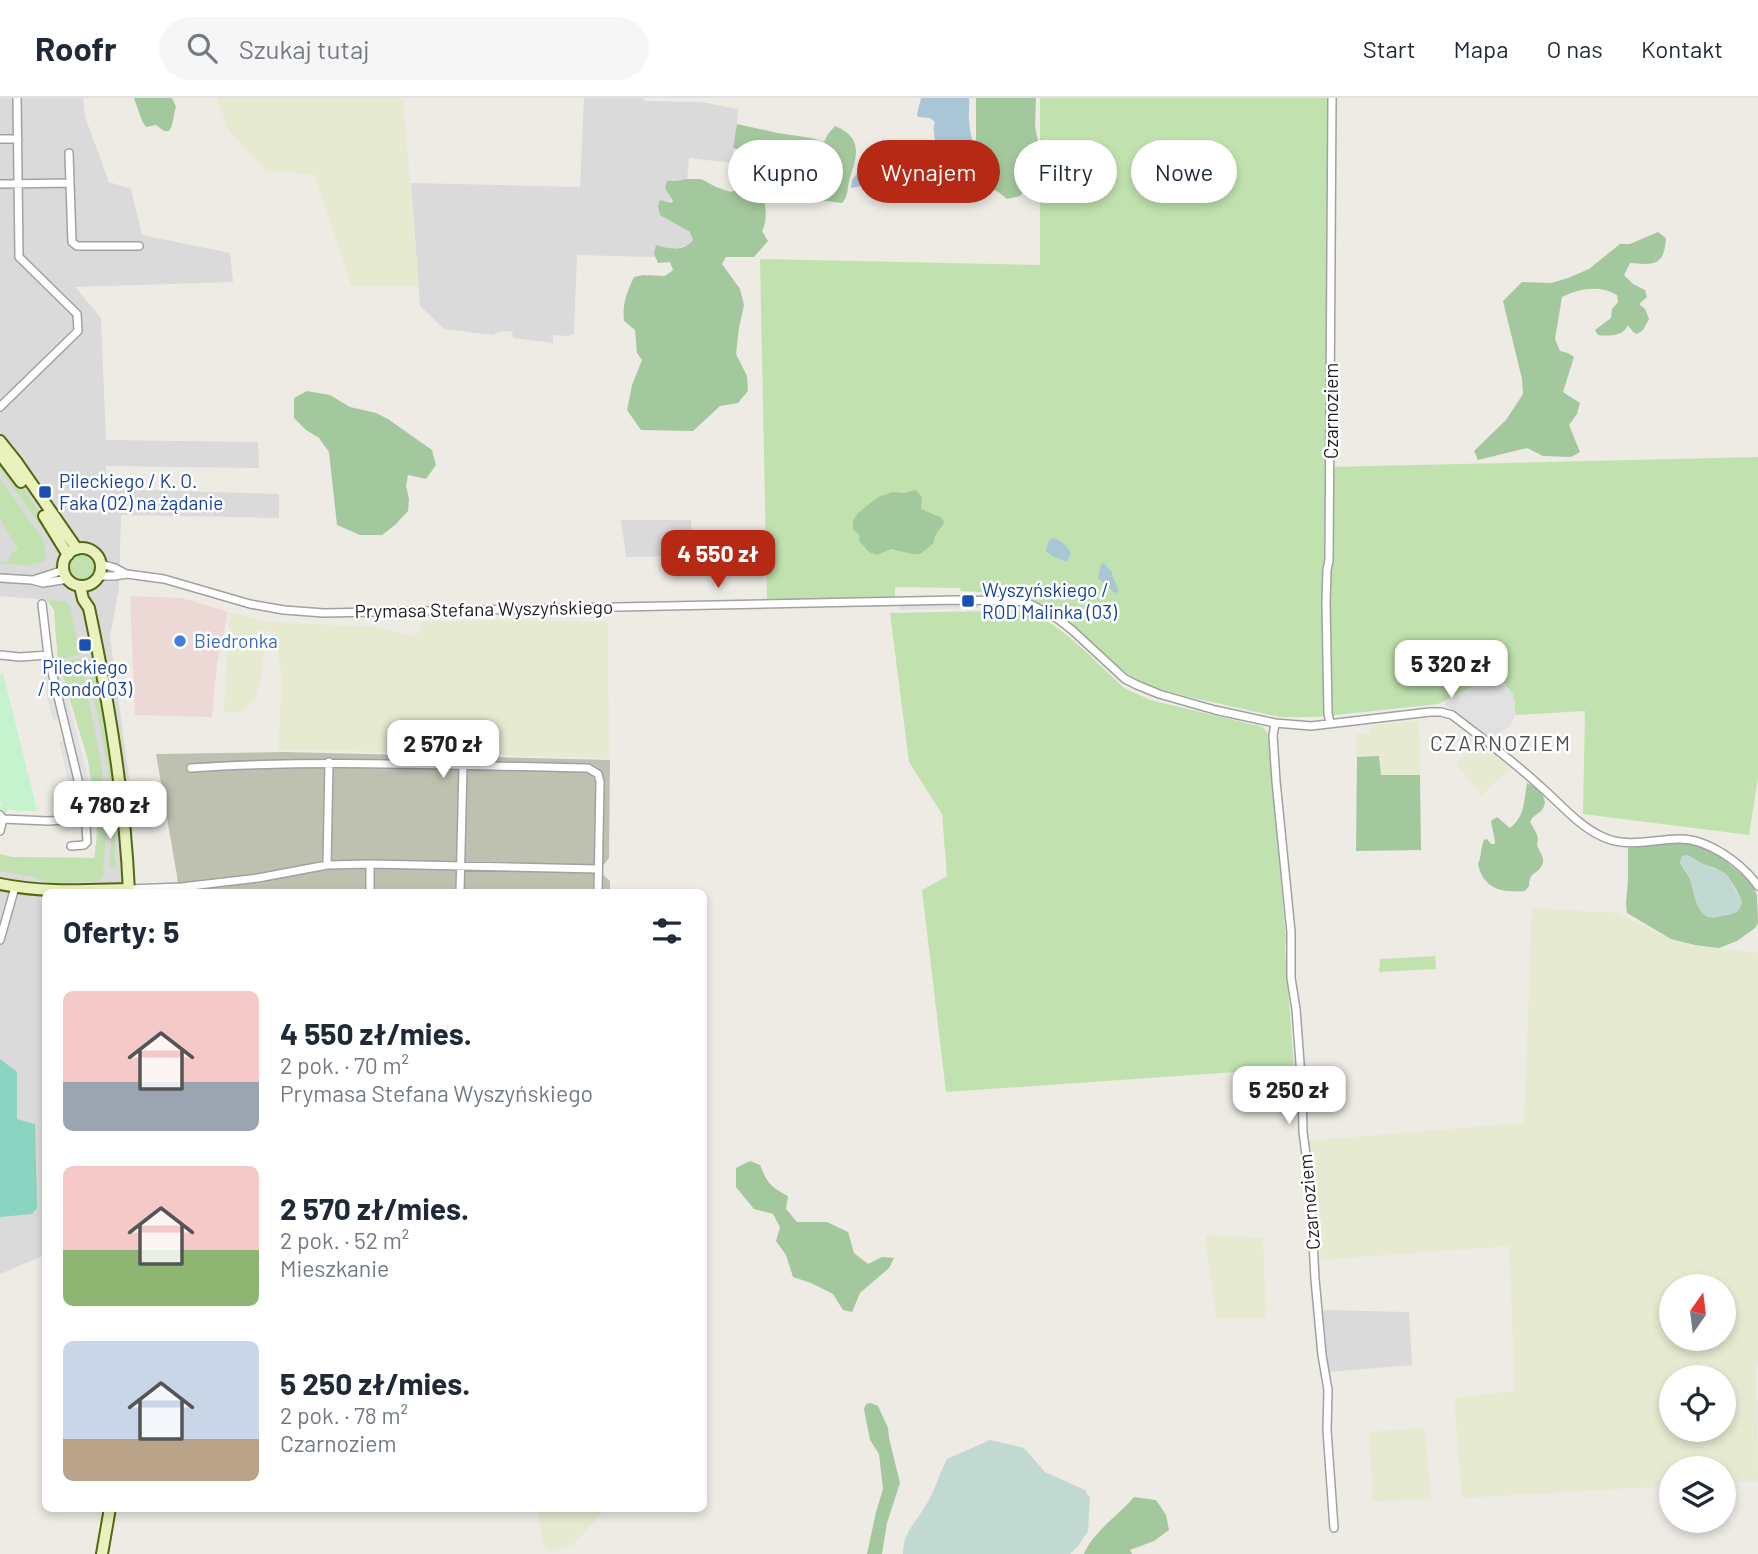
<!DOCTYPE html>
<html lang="pl">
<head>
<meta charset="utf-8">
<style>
	:root { --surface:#fff; --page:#f6f6f7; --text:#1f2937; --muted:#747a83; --line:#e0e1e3; --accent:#b52915 }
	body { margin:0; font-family:Barlow,sans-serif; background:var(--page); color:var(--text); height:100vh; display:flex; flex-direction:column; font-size:26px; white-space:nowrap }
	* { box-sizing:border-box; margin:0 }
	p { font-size:23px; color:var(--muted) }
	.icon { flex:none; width:38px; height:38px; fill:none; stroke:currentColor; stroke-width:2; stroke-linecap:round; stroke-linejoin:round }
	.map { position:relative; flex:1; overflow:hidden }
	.side { position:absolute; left:42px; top:791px; width:665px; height:623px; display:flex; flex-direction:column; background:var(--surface); border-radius:10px; box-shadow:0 4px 10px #0003 }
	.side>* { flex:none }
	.top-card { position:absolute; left:728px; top:42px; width:665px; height:63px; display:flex; gap:14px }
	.needle { width:46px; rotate:14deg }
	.buttons { position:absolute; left:1659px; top:1176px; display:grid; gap:14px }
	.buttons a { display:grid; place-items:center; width:77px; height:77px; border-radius:50%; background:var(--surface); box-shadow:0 4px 10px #0003; font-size:35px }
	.price { position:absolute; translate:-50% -60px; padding:0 16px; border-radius:14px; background:#fff; color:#222; font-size:23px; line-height:46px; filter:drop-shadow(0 2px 4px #0008) }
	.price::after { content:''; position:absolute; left:50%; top:42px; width:21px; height:16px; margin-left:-10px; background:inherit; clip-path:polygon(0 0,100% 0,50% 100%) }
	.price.current { background:var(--accent); color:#fff }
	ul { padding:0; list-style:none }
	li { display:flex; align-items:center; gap:21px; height:175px; padding:0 21px }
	li span { display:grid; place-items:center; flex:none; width:196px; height:140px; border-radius:10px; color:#555 }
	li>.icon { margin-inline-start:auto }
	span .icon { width:84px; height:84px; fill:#fffc; stroke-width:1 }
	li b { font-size:30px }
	h2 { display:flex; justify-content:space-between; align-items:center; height:84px; padding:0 21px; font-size:30px }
	.pill { padding:0 24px; border-radius:32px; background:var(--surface); box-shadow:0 4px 10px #0003; font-size:24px; line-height:63px }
	.pill.current { background:var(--accent); color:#fff }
	header { display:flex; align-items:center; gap:42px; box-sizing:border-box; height:98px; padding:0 35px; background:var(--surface); border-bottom:2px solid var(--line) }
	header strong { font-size:33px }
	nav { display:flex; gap:38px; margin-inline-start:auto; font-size:24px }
	.search { width:490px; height:63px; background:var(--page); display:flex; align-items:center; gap:18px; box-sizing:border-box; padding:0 24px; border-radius:38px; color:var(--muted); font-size:26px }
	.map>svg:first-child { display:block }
	.residential { fill:#dbdada }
	.commercial { fill:#ecd9d5 }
	.construction { fill:#bfc1b0 }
	.farmland { fill:#e5ead1; fill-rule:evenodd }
	.grass { fill:#c1e2af }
	.forest { fill:#a4c89d; fill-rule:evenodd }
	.wetland { fill:#c2d9d2 }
	.park { fill:#c5f3ce }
	.pitch { fill:#8ad4c1 }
	.parking { fill:#e1e1e1 }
	.water { fill:#a9c6d6 }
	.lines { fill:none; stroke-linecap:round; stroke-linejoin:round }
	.street-casing { stroke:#a1a1a1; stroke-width:10 }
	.secondary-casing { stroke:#536810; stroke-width:14 }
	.street { stroke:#fff; stroke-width:7 }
	.secondary { stroke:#e9f2bd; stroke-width:10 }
	.transit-dot { fill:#1a4fb4; stroke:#fff; stroke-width:2.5 }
	.shop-dot { fill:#3f7fe0; stroke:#fff; stroke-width:2.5 }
	.labels { text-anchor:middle; stroke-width:5; stroke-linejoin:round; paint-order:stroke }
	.street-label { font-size:19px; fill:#1d1d1d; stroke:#fff }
	.transit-label { font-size:19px; fill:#164399; stroke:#fff; text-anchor:start }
	.shop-label { font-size:19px; fill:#366cbe; stroke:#fff; text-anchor:start }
	.neighbourhood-label { font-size:21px; letter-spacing:2px; fill:#505050; stroke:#fff }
</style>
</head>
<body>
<header>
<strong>Roofr</strong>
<div class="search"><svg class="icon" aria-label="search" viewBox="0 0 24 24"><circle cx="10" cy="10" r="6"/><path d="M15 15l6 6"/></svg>Szukaj tutaj</div>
<nav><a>Start</a><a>Mapa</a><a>O nas</a><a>Kontakt</a></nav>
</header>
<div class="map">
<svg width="1758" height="1456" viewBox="0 0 1758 1456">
	<rect width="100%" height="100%" fill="#edebe4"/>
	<!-- residential -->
	<path class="residential" d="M0,0H83L85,19L109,84L131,91L142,137L230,155L233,184L75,189L101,220L106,342L258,344L259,370L106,368L105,391L279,396V420L121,417L119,490L110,539L130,688L134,794H46L45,1157L0,1176V756L12,759L94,760L97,735L88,662L58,562L54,512L47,502L0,498Z
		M584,0H643L644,3L701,4L738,11L737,26L732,65L689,60L687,81L675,83L665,90L671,99L670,105L682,129L691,135L693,142L689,147L654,156L655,159L577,157L574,235L568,238L553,237V245L513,240L512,233L498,234L493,237L444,231L420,208L411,85L580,89Z
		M621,422H691L692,458L626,459Z
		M1323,1212L1409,1214L1412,1267L1328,1274Z"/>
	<!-- commercial -->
	<path class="commercial" d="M130,498L182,500L228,514L217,566L212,619L135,617Z"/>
	<!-- construction -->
	<path class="construction" d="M285,654L610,662L609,760L602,769L603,777L610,783V794H178L177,778L156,656Z"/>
	<!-- farmland -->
	<path class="farmland" d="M216,0H403L419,188L351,187L314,76L267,73L230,34Z
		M230,514L269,524L376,529L414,538L419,535L422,524L518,522L603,524L608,526L609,660L278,651L282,581L275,534L266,533L260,584L256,598L249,608L236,615L224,614Z
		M1419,623L1420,677H1381L1379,659H1357L1356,636H1371V627Z
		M1479,642L1512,669L1481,697L1456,665Z
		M1532,810L1616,815L1671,841L1695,847L1758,855V1266L1756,1267L1758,1383L1724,1385V1370H1671V1388L1462,1400L1454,1300L1515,1293L1509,1148L1318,1162L1307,1043L1524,1025ZM1671,1188H1724V1241H1671ZM1671,1279H1724V1332H1671Z
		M1205,1137L1263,1140L1266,1219L1216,1220Z
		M1425,1330L1431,1402L1373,1403L1369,1334Z
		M538,1411V1410L605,1411L583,1436L572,1447L553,1454L547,1451L543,1447Z"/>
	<!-- grass -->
	<path class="grass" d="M1040,0H1330L1328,369L1758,359V680L1749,737L1583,716L1585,613L1516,617L1513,600L1500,578L1492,579L1438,606L1317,619H1279L1190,599L1149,588L1130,578L1107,560L1061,516L1048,508L1013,496L961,493L960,490L895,489V500L767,502L760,161L1040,167Z
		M0,360L28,396L56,441L52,444L0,371Z
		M0,381L43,441L46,457L44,463L30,467L0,466V464H9V458L18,451L0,421Z
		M70 469a12 12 0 1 1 24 0a12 12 0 1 1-24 0Z
		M47,502L65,503L70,508L80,556L79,557L58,562L54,512Z
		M998,508C1010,511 1024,512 1035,517C1064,529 1100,568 1124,590L1150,602L1263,629L1268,636L1286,841L1285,851L1294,970L946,994L922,792L947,778L942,716L909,664L890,515L986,513L987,509Z
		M78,560L81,561L102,670L106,729L103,779L99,783L50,785L31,778L0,773V756L12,759L95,760L97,735V721L88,662L59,565Z
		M87,565H91L96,578L114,688L115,769H110L112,727L108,670Z
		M1435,858L1436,871L1379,874L1380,861Z"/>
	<!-- forest -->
	<path class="forest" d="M134,0H172L176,9C173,17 174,26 169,33H164L156,27L146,29L142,23Z
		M976,0H1036L1035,28L1038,43L1028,88L1020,98L1007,101L997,93L975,86V81C984,78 992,85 1000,80L997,72L980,67L976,57Z
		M737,26L778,35L811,40L824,44L828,36L835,28C862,39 858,56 850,79C847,89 849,98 842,105L808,101L801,94L794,83L786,78V64L756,58L733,50Z
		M687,81H701L716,89L731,94C741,89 751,92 762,94C766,106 768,122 762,133L768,143L754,159H726L722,166L740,191L744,207L739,230L736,256L747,278L748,293L738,305L720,308L693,333L641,332L627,312L632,287L642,262L637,255L635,232L624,223C622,206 627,194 634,179L643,177L665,178L673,172L670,164L658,165L654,156L656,147C668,151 684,154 693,142L690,134L660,117L658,108L660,102L670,105L673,103L665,90L667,83H675Z
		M1658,134L1666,140C1664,168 1655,167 1630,165L1624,177L1633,186L1645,192L1647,199L1639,206L1645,211L1649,221L1643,232L1637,236L1633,234L1628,227C1623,239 1609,238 1598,237L1595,232L1611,220L1612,211L1618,204L1617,197C1600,187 1580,190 1562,199L1555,241L1560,253L1568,255L1574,259L1563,294L1580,305L1577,316L1569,327L1580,354L1571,359L1543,358L1527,350L1478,362L1474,353L1506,322L1523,296L1522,281L1503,203L1522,184L1551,185L1568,180L1589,171L1620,146H1630Z
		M307,293L330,297L350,309L376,315L388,321L432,352L436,367L426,381L408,377L406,388L409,401L408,413L395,427L382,437H360L337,427L329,354L319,340L306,332L294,320V300Z
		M916,392L922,399L921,411L942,420L944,425L935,438L933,446L920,456H912L891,451L877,457L869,454L859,443L860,438L853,431V422L859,414L878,399L893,394L904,395Z
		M1379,658L1381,677H1420L1421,752L1356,753L1357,659Z
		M1527,685C1536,689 1551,699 1542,712C1537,717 1533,717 1530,724C1533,729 1537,735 1538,741C1538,743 1537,745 1537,747C1539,754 1547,761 1541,769C1535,778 1530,773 1529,788L1525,793C1502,795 1483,791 1478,766C1482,758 1480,750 1484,742L1487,741L1491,746H1495C1495,738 1492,732 1491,723L1497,719L1510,730C1525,719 1524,702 1527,685Z
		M1679,744L1692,746L1718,757L1745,779L1754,789L1757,798L1758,825L1755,830L1737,843L1719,850L1695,847L1671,841L1627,815L1626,805L1628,782V750ZM1680,765C1714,765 1729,771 1742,804L1731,816L1708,819C1693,807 1696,796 1690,781C1687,775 1683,770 1680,765Z
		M750,1063L760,1067C768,1086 770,1088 788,1098L786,1111L797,1124H827L848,1134L854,1155L868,1166L882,1159L894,1160L889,1170L860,1195L852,1214L843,1212L833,1196L811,1185L793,1179L786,1157L776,1143L780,1129L773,1116L754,1111L736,1089V1070Z
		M871,1305L878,1308L888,1330L889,1340L900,1385L887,1425L882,1456H867L876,1414L883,1391L879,1356L870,1342L864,1311L866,1306Z
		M1134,1399L1156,1402L1166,1417L1169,1432L1154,1443L1130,1452L1132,1456H1084C1093,1434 1119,1417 1134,1399Z"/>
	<!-- wetland -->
	<path class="wetland" d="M1688,757L1701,765L1725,775L1728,778L1742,804C1740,814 1735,816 1726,817C1722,818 1714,821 1709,819C1695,816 1694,790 1689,779C1687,774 1683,770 1680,764L1682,758Z
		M990,1342L1024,1350L1045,1374L1085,1392L1090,1400L1088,1433L1078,1448L1070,1456H903C903,1433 916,1425 926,1407C935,1393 939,1376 947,1361Z"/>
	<!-- park -->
	<path class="park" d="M0,575H3L37,713H17L8,711L6,716L0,712V708L2,706L0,703Z"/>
	<!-- pitch -->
	<path class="pitch" d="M0,961L17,974V1021L35,1026L37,1110L32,1116L0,1119Z"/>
	<!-- parking -->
	<path class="parking" d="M978,505V510L899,512V507Z
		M59,565L95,708L89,709L53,566Z
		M46,568L59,621L53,622L40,570Z
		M1500,578L1514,598L1513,600L1516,605L1514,607L1516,617L1510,628L1492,640V643L1447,608L1444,604L1492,579Z
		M65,642L81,709L75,711L59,644Z"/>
	<!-- water -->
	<path class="water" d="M921,0H969C970,8 968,15 969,23C970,43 981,54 965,73L957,75C947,69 934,47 934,35C933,31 934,27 935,24L930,20L918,19L917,16Z
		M873,62L880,66L882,69C876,83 866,88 851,90L852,82L866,63Z
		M1053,440C1060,441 1067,448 1071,455L1067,464L1054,459L1046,453L1049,442Z
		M1104,465L1112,474C1112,481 1118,486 1118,494L1115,495L1098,480L1101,466Z"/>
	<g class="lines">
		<!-- street casing -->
		<g class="street-casing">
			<path id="street" d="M0,41H18
				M69,55L70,85
				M0,86L70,85L72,144L77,148H139
				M0,309L78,233L77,216L19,159L17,0
				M101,466L115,470L126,476
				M99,478H114L127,476L164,481L250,506L284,512L324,515L957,502L1012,503L1025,504L1034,508L1058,521L1072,532L1125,581L1137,587L1159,596L1215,612L1275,625L1311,628L1430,614H1441L1452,617C1482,640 1512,662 1540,688C1560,705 1578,728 1603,739C1627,750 1652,742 1677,741C1706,739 1742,765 1758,788
				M0,480L32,482L43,485L68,481
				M33,482L64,472
				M0,557L20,559L48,557L42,506
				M48,557L85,711L87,744L84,747L71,748
				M1275,625L1273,638L1276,683L1291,834V880L1296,911L1302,992L1303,1034L1310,1087L1315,1181L1322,1257L1328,1292L1327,1332L1334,1430
				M1330,625L1328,615L1326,504L1327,472L1329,462L1332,0
				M191,670C323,661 456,668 588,670L598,676L600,684L598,794
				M0,717L3,721L0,733
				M3,721L48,723L87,721
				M327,767L329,664
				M128,791L182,789L258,780L327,767L370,766L598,771
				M370,794V766
				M460,794L463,668
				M0,842L15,789"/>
		</g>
		<!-- secondary casing -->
		<g class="secondary-casing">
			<path id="secondary" d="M0,343L16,363L77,451
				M0,356L21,384
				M44,418L68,457
				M63 469a19 19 0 1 1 38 0a19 19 0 1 1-38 0Z
				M80,488L83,501L89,510C109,604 125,698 129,794
				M0,786C43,795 85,792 128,791
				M102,1456L110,1410"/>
		</g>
		<!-- street -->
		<use href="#street" class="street"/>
		<!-- secondary -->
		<use href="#secondary" class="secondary"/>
	</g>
	<!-- markers -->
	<g class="transit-dot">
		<rect x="38" y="387" width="14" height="14" rx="3.5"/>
		<rect x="961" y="496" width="14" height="14" rx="3.5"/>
		<rect x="78" y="540" width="14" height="14" rx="3.5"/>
	</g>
	<circle class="shop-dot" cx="180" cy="543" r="7"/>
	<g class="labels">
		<!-- street labels -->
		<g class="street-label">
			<text transform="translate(1331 313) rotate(-90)" y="7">Czarnoziem</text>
			<text transform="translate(484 511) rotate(-1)" y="7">Prymasa Stefana Wyszyńskiego</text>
			<text transform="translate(1309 1104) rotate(-95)" y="7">Czarnoziem</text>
		</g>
		<!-- transit labels -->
		<g class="transit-label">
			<text x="59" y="390">Pileckiego / K. O.<tspan x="59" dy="22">Faka (02) na żądanie</tspan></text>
			<text x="982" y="499">Wyszyńskiego /<tspan x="982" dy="22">ROD Malinka (03)</tspan></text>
			<text x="85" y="576" text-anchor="middle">Pileckiego<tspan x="85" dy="22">/ Rondo(03)</tspan></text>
		</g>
		<!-- shop labels -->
		<g class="shop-label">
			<text x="194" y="550">Biedronka</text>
		</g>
		<!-- neighbourhood labels -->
		<g class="neighbourhood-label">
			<text x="1501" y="653">CZARNOZIEM</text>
		</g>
	</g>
</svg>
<div class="buttons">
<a><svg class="needle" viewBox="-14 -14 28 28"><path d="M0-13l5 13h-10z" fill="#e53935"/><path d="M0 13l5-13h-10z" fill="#747a83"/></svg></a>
<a><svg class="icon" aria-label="locate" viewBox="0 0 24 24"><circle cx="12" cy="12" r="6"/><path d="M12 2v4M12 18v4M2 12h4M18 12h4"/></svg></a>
<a><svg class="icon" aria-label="layers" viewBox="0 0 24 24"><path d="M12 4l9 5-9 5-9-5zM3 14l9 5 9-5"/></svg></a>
</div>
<b class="price current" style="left:718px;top:492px">4 550 zł</b>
<b class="price" style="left:1451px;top:602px">5 320 zł</b>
<b class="price" style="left:443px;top:682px">2 570 zł</b>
<b class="price" style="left:110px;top:743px">4 780 zł</b>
<b class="price" style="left:1289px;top:1028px">5 250 zł</b>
<div class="top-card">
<a class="pill">Kupno</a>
<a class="pill current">Wynajem</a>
<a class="pill">Filtry</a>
<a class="pill">Nowe</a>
</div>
<section class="side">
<h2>Oferty: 5<svg class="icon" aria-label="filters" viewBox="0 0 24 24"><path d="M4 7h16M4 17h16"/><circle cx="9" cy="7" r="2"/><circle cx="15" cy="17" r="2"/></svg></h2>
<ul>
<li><span style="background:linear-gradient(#f6c9c9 65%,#9aa5b1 0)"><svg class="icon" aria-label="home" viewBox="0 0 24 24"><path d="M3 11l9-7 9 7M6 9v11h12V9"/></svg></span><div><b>4 550 zł/mies.</b><p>2 pok. · 70 m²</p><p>Prymasa Stefana Wyszyńskiego</p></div></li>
<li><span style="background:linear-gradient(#f6c9c9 60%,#8fb573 0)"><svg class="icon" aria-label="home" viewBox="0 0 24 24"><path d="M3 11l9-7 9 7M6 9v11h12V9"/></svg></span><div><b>2 570 zł/mies.</b><p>2 pok. · 52 m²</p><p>Mieszkanie</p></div></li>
<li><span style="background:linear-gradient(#c9d6e8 70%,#b9a48a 0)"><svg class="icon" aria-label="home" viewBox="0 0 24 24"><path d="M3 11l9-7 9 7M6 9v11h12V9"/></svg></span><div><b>5 250 zł/mies.</b><p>2 pok. · 78 m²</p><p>Czarnoziem</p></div></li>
</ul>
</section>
</div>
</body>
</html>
